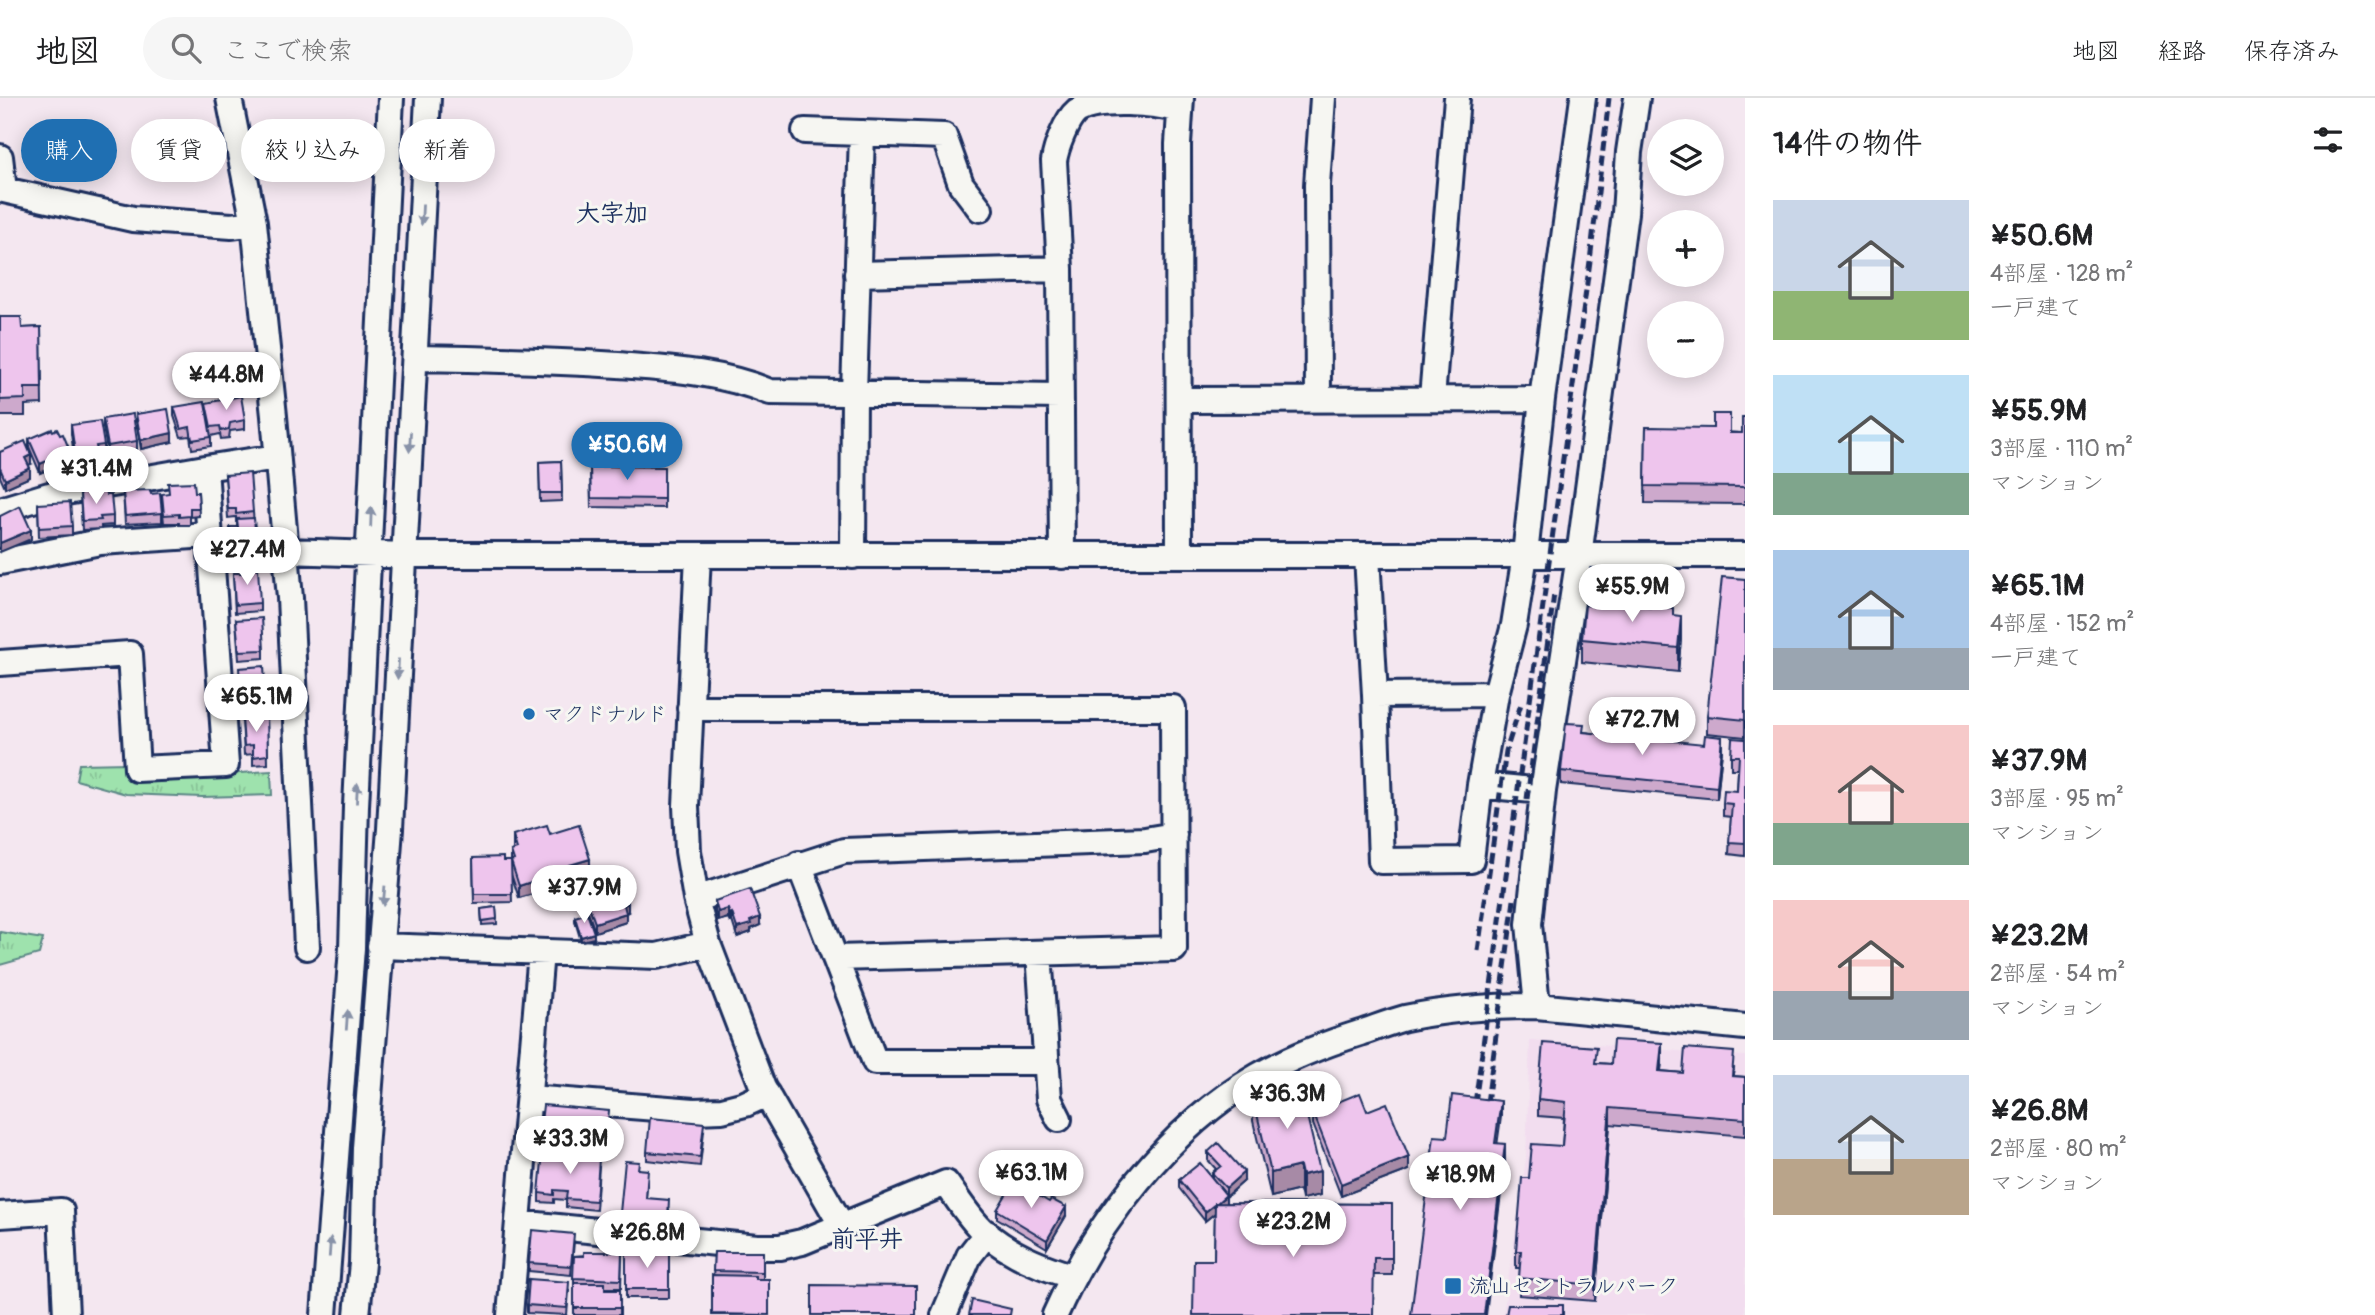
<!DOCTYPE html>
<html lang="ja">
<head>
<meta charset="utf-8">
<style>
	:root { --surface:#fff; --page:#f6f6f6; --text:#202124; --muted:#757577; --line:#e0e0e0; --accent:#1f6fb2 }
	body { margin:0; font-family:Pangolin,"Klee One",sans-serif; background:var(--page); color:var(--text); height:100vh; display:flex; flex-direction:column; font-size:26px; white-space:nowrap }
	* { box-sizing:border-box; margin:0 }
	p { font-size:23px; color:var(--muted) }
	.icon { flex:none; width:38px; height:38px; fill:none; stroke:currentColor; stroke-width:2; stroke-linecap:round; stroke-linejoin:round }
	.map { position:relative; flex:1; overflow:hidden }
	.panel { display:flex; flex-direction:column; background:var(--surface); width:630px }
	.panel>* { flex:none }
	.top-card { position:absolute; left:21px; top:21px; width:665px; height:63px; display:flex; gap:14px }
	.controls { position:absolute; left:1647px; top:21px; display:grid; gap:14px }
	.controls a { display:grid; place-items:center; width:77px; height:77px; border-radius:50%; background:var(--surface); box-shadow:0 4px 18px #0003; font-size:35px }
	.price { position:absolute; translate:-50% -60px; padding:0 16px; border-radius:24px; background:#fff; color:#222; font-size:23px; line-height:46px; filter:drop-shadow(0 2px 4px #0008) }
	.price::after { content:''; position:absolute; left:50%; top:42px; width:21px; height:16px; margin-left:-10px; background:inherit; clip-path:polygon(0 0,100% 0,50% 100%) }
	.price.selected { background:var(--accent); color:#fff }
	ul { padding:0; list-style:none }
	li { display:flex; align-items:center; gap:21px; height:175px; padding:0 28px }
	li span { display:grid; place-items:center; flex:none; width:196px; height:140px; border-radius:0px; color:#555 }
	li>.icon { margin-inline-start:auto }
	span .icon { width:84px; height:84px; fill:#fffc; stroke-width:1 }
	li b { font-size:30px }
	h2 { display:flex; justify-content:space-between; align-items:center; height:84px; padding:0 28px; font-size:30px }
	.tag { padding:0 24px; border-radius:32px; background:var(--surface); box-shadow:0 4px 18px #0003; font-size:24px; line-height:63px }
	.tag.selected { background:var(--accent); color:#fff }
	header { display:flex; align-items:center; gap:42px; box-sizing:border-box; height:98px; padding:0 35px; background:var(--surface); border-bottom:2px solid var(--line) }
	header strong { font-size:33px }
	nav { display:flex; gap:38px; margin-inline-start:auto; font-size:24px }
	.search { width:490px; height:63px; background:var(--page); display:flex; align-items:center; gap:18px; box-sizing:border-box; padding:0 24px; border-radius:38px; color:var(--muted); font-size:26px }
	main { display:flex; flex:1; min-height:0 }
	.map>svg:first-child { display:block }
	.built { fill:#f2ddef }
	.grass { fill:url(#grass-tufts); stroke:#5c8886; stroke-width:2 }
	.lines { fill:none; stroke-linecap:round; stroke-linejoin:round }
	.minor-casing { stroke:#1b2f5e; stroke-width:30 }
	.minor { stroke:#f6f6f2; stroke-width:24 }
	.rail { stroke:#1b2f5e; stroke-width:5; stroke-dasharray:10 5; stroke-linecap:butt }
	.wall { fill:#cda9cc; stroke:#1b2f5e; stroke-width:2 }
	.shaded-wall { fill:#a78aa6; stroke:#1b2f5e; stroke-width:2 }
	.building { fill:#eec5ed; stroke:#1b2f5e; stroke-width:2 }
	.oneway { fill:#8892a8 }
	.poi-dot { fill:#1f6fb2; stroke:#f6f6f2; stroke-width:2.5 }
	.labels { text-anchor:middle; stroke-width:6; stroke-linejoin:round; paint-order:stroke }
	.poi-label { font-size:21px; fill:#1b2f5e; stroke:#f6f6f2; text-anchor:start }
	.quarter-label { font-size:24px; font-weight:bold; fill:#1b2f5e; stroke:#f6f6f2 }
</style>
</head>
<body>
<header>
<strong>地図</strong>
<div class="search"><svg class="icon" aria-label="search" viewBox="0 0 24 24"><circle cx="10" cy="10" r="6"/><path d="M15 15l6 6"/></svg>ここで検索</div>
<nav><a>地図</a><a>経路</a><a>保存済み</a></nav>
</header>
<main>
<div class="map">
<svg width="1745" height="1217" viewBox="0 0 1745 1217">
	<defs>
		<pattern id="grass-tufts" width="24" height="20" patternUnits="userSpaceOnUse" patternTransform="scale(1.75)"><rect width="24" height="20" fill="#9ee2ad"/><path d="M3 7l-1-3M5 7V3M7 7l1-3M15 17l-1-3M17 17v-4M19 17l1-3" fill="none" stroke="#88c297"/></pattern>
	</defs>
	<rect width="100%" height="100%" fill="#f4e7f0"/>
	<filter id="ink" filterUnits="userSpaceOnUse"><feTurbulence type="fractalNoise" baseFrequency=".0143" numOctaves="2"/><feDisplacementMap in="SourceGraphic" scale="14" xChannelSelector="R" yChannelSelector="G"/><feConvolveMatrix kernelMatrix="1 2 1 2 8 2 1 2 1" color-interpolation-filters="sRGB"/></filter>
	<g filter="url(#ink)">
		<!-- built -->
		<path class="built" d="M1530,942L1745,958V1217H1503L1526,1061Z"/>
		<!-- grass -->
		<path class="grass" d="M127,665L129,682L271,673L272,697L202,699L126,696L76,682L79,666Z
			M0,834L43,841L39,856L0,867Z"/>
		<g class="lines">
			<!-- minor casing -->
			<g class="minor-casing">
				<path id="minor" d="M229,0L254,125L274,318L290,500L307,849
					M805,33L944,38L961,86L980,111
					M0,59L4,92L133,121L232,128L254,125
					M857,176L1060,171
					M415,260C483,261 551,263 618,267C670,271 722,274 770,294L1060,298
					M1318,300L1317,87L1323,0
					M1432,300L1457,0
					M1180,302L1542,301
					M0,412L49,397L205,370
					M286,453L405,457H1745
					M1179,456L1178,46L1181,0
					M853,458L854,295L862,35
					M1062,458L1060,171L1054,63C1056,50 1066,22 1077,13C1099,0 1155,5 1180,12
					M1367,458L1375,597L1381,763L1471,762L1480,687L1496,596L1514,527L1525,457L1542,301L1583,0
					M0,464L100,444L209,437
					M0,565L130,556L137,671L226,667L205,370L277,359
					M1375,597L1496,596
					M690,610H1173L1174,851L835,860
					M1480,687L1543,693
					M799,766L875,964H1046
					M696,801L688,753L686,708L698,457
					M380,848L657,858L708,846
					M1039,855L1049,1001L1059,1021
					M1537,908L1529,826L1543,693L1579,458L1625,115L1629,54L1637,0
					M529,1000L694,1013L722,1012L745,1006L767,996
					M0,1117L61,1113L66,1217
					M518,1125L757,1149H780L802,1144L946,1085C957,1100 969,1120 983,1133C1009,1156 1040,1169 1072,1178
					M842,1128L763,990L708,846L696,801L844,753L1145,742L1174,737
					M324,1217L352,850L356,708L391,0
					M357,1217L362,1165L365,1050L390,731L428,0
					M510,1217L541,854
					M944,1217L969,1158L987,1135
					M1055,1217C1095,1126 1169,1029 1258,978C1289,960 1325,946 1360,935C1375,930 1390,924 1405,920C1448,911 1494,908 1537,908L1745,929"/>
			</g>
			<!-- minor -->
			<use href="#minor" class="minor"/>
			<!-- rail -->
			<path class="rail" d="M1527,701L1554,496
				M1478,853L1506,653L1521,606
				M1473,1020L1590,163L1609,0
				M1485,1020L1514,802"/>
		</g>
		<!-- wall -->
		<path class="wall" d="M0,219L22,230L41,229L42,306L25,307V318H0Z
			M206,305L245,322V331L230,333L229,340L221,341L220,336L211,338V348L192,351L190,338L181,339L174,318V309L206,313Z
			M136,316L172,344L141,351L136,324Z
			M1745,319V406L1645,405L1646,329L1742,335Z
			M103,321L137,343V352L108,357L103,330Z
			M71,327L104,347V355L97,356V361L75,364L71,336Z
			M29,341L70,362L40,375L29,349Z
			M0,354L31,366L28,367L30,379L5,390L0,379Z
			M561,363L562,403L540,404L539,364Z
			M590,368L664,369V410L591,409Z
			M225,377L253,414L257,462L246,463V468L232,469L230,429H237V424H236V419L228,420Z
			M123,393L151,396L162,415V424L125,426Z
			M195,394H198L199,418L190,419V427H179V425H164L162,404Z
			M80,395L106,397L113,418V427L101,428V431L82,432Z
			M38,406L72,428V437L39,439Z
			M233,475H242L260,505V513L235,515Z
			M1745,481V639L1707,635V618Z
			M1596,508H1648L1673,517L1681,541L1678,574L1582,564V541Z
			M236,522L264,552V560L239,562Z
			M239,578L266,607V615L249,616L248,605L241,606Z
			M267,617L268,666L253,667V656L244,657L242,619Z
			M1584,634L1722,652L1717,701L1561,686V673Z
			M1745,641V758L1729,756L1731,719L1723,718V705L1737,693L1738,671H1731V658Z
			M550,736L590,773L574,778V790L548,798L546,792L519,800L511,776L512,804L474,805L473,760L503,763L511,774V753L513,752V737Z
			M581,785L628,814L626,815V824L595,834L581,793Z
			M715,803L760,827L751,831V834L737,839L732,823L730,824L728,820L718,823L715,812Z
			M496,809L497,826L482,827L481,811Z
			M575,819L594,840L581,843L575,823Z
			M1662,962L1661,973L1683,975L1734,970L1733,978L1745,979V1038L1610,1026L1595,1203L1519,1197L1520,1170H1516V1153L1529,1080L1562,1048L1564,1020L1538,1018V1001L1597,965L1611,966Z
			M1253,999L1320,1097L1302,1101L1300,1092L1271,1099L1253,1023Z
			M1367,1013L1409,1072L1341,1098L1313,1026V1014Z
			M609,1022L606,1048L540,1042V1033Z
			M704,1033L700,1068L647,1062V1054Z
			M1208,1054L1244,1083L1226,1099V1105L1392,1106V1177H1374L1214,1162L1215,1115L1205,1123L1179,1090V1082L1212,1080V1075L1216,1071L1208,1062Z
			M599,1069L596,1112L566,1109V1102L554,1101V1105L539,1104V1095Z
			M639,1071L648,1081L646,1100L669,1111L668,1128L620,1123V1115Z
			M1049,1104L1066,1118L1047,1150L997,1120V1112Z
			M574,1144L571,1177L529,1173V1165Z
			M626,1152H669V1200H626Z
			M622,1154L621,1190H605V1192H620V1217H574V1158Z
			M714,1154H763V1181L769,1217H712Z
			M569,1193L567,1217L527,1215V1207Z"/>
		<!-- shaded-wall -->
		<path class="shaded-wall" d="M172,335V344L141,351V342Z
			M70,353V362L40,375V366Z
			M31,357V366L25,368V360Z
			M30,370V379L5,390V382Z
			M31,432V441L0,454V445Z
			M1681,518V541L1678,574V550Z
			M1722,639V652L1717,701V689Z
			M590,761V773L574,778V790L548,798V785L570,767Z
			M546,779V792L519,800V788Z
			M628,805V814L624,815V807Z
			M728,811V820L718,823V814Z
			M626,815V824L595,834V825Z
			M732,815V823L730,824V816Z
			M760,819V827L751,831V834L737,839V830L750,823Z
			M594,835V840L581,843V839Z
			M1662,945V962L1659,989V973Z
			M1501,1003V1019L1495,1062V1045Z
			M1610,1010V1026L1595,1203V1187Z
			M1505,1046V1063L1486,1217H1484Z
			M1409,1059V1072L1341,1098V1086Z
			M1300,1068V1092L1271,1099V1075Z
			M1320,1073V1097L1302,1101V1077Z
			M1244,1074V1083L1226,1099V1106L1205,1123V1114L1226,1098V1090Z
			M1066,1109V1118L1047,1150V1142Z"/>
		<!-- building -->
		<path class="building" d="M0,219H21L22,230L41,229L42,290H25V301L0,302Z
			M241,298L245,322L230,325L229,331L221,333L220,328L211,329L206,305Z
			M205,304L211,339L192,342L190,329L181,331L174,309Z
			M168,311L172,335L141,342L136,316Z
			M133,316L137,343L108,348L103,321Z
			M1713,316H1730V335H1742V319H1745V389L1645,388L1646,329L1713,330Z
			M100,323L104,347L96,348L97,352L75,355L71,327Z
			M52,331L53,333L57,331L60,337L63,336L70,353L40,366L29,341Z
			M25,343L31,357L25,360L30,370L5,382L0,370V354Z
			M561,363L562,395H540L539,364Z
			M590,368L664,369V401L591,400Z
			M250,375L253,414L236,416V411H228L225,377Z
			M194,384L195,394H198L199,410H190V418L179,419V416L164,417L162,396L169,395L168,385Z
			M150,392L151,396L160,395L162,415L125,418L123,393Z
			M105,393L106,397H111L113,418L100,419L101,422L82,423L80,395Z
			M70,404L72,428L39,430L38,406Z
			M20,408L31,432L0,445V418Z
			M254,420L257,454H246V459L232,460L230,429H238L237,421Z
			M258,470L260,505L235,507L233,475H242V471Z
			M1722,479L1745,481V622L1707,618Z
			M1635,496L1648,497L1646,508L1673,510V517L1681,518L1678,550L1582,541L1585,507L1596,508L1597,503L1634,507Z
			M262,520L264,552L239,553L236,522Z
			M264,568L266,607H249L248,597L241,598L239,570Z
			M267,617L268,657L253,659V647L244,648L242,619Z
			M1566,625L1584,626L1583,634L1704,646L1705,637L1722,639L1717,689L1561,673Z
			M1732,640L1745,641V745L1729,744L1732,706L1723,705L1724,692L1737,693L1739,658H1731Z
			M547,727L550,736L579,727L590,761L570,767L574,777L548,785L546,779L519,788L511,763L514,762L511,753L517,751L513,737Z
			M503,759V763H511L512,796H474L473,760Z
			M618,774L628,805L624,807L626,815L595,825L581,785Z
			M750,791L760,819L750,823L751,826L737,830L732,815L730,816L728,811L718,814L715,803Z
			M496,809L497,821L482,823L481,811Z
			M587,815L594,835L581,839L575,819Z
			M1613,942L1662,945L1659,973L1683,975L1685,950L1734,954L1732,978L1745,979V1021L1610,1010L1595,1187L1519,1180L1521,1153H1516L1522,1080H1529L1532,1046L1562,1048L1566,1004L1538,1001L1543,945L1597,949L1595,965L1611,966Z
			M1300,988L1320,1073L1302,1077L1300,1068L1271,1075L1253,999Z
			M1360,995L1367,1013L1387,1005L1409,1059L1341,1086L1313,1014Z
			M1452,997L1501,1003L1495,1045L1505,1046L1484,1217H1411L1434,1038L1447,1039Z
			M543,1007L609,1013L606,1040L540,1033Z
			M650,1020L704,1025L700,1059L647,1054Z
			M1218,1045L1244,1074L1226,1090L1212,1075L1221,1068L1208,1054Z
			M543,1053L599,1061L596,1103L566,1101L567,1093L554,1092V1097L539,1095Z
			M625,1063L639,1064L638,1071L648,1072L646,1100L669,1102L668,1119L620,1115Z
			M1200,1065L1226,1097L1217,1105H1215V1106L1205,1114L1179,1082Z
			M1014,1083L1049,1104L1051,1101L1066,1109L1047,1142L997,1112Z
			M1215,1105L1392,1106V1160H1374L1373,1217H1193L1194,1162H1214Z
			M532,1132L574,1136L571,1168L529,1165Z
			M626,1152H669V1191H626Z
			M584,1154H622L621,1182L573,1180L574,1158H584Z
			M714,1154H763V1174L713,1173Z
			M712,1177L756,1178V1181H769V1217L712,1216Z
			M529,1181L569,1184L567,1210L527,1207Z
			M574,1185H605V1192H620V1210H574Z
			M812,1187L916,1188V1217H812Z
			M972,1202L1011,1211L1010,1217H969Z
			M1508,1207H1563V1217H1506Z"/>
		<!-- one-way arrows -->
		<defs><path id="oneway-solid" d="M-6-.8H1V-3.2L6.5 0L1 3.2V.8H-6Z" transform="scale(1.75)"/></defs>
		<g class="oneway">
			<use href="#oneway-solid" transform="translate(422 117) rotate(93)"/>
			<use href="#oneway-solid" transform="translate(410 344) rotate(93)"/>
			<use href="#oneway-solid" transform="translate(371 419) rotate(-88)"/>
			<use href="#oneway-solid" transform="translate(398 571) rotate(93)"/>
			<use href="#oneway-solid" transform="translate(357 695) rotate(-87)"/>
			<use href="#oneway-solid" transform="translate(384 798) rotate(95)"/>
			<use href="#oneway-solid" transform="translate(347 922) rotate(-86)"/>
			<use href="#oneway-solid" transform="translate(330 1149) rotate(-86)"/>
		</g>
	</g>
	<!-- markers -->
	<g class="poi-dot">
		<circle cx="529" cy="616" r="7"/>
		<rect x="1444" y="1179" width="18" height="18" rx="3.5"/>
	</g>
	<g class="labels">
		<!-- poi labels -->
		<g class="poi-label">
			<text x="543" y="623">マクドナルド</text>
			<text x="1469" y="1195">流山セントラルパーク</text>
		</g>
		<!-- quarter labels -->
		<g class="quarter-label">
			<text x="612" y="123">大字加</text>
			<text x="867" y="1149">前平井</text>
		</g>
	</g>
</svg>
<div class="controls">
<a><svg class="icon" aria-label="layers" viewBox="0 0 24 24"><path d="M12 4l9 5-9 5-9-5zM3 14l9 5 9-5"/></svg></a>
<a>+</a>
<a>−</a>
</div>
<b class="price" style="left:226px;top:314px">¥44.8M</b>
<b class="price selected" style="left:627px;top:384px">¥50.6M</b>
<b class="price" style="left:96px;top:408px">¥31.4M</b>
<b class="price" style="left:247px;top:489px">¥27.4M</b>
<b class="price" style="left:1632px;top:526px">¥55.9M</b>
<b class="price" style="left:256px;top:636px">¥65.1M</b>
<b class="price" style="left:1642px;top:659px">¥72.7M</b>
<b class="price" style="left:584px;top:827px">¥37.9M</b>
<b class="price" style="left:1287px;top:1033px">¥36.3M</b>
<b class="price" style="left:570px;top:1078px">¥33.3M</b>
<b class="price" style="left:1031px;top:1112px">¥63.1M</b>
<b class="price" style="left:1460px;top:1114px">¥18.9M</b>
<b class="price" style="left:1293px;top:1161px">¥23.2M</b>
<b class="price" style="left:647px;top:1172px">¥26.8M</b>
<div class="top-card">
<a class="tag selected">購入</a>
<a class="tag">賃貸</a>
<a class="tag">絞り込み</a>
<a class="tag">新着</a>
</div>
</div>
<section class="panel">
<h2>14件の物件<svg class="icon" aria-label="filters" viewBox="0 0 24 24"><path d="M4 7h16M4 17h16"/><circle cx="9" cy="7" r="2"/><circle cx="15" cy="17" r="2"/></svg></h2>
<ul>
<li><span style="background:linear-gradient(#c9d6e8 65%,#8fb573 0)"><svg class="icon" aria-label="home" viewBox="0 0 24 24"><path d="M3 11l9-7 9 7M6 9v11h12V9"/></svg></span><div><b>¥50.6M</b><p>4部屋 · 128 m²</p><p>一戸建て</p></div></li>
<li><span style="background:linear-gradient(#bfe0f5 70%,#7fa58c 0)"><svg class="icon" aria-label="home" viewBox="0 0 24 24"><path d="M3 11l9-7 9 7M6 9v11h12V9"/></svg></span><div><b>¥55.9M</b><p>3部屋 · 110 m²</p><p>マンション</p></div></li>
<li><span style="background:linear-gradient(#a9c7e8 70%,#9aa5b1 0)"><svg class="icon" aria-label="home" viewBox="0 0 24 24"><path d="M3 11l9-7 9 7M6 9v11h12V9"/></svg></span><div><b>¥65.1M</b><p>4部屋 · 152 m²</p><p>一戸建て</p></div></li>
<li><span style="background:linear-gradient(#f6c9c9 70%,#7fa58c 0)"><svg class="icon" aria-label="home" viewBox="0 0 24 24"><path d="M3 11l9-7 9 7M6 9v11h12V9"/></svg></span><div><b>¥37.9M</b><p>3部屋 · 95 m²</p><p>マンション</p></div></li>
<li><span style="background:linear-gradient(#f6c9c9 65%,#9aa5b1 0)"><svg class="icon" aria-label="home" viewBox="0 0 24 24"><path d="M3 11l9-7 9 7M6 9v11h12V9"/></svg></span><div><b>¥23.2M</b><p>2部屋 · 54 m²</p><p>マンション</p></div></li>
<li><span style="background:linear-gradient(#c9d6e8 60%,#b9a48a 0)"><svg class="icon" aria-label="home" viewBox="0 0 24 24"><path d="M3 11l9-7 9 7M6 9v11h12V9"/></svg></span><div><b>¥26.8M</b><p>2部屋 · 80 m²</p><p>マンション</p></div></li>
</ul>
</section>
</main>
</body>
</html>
